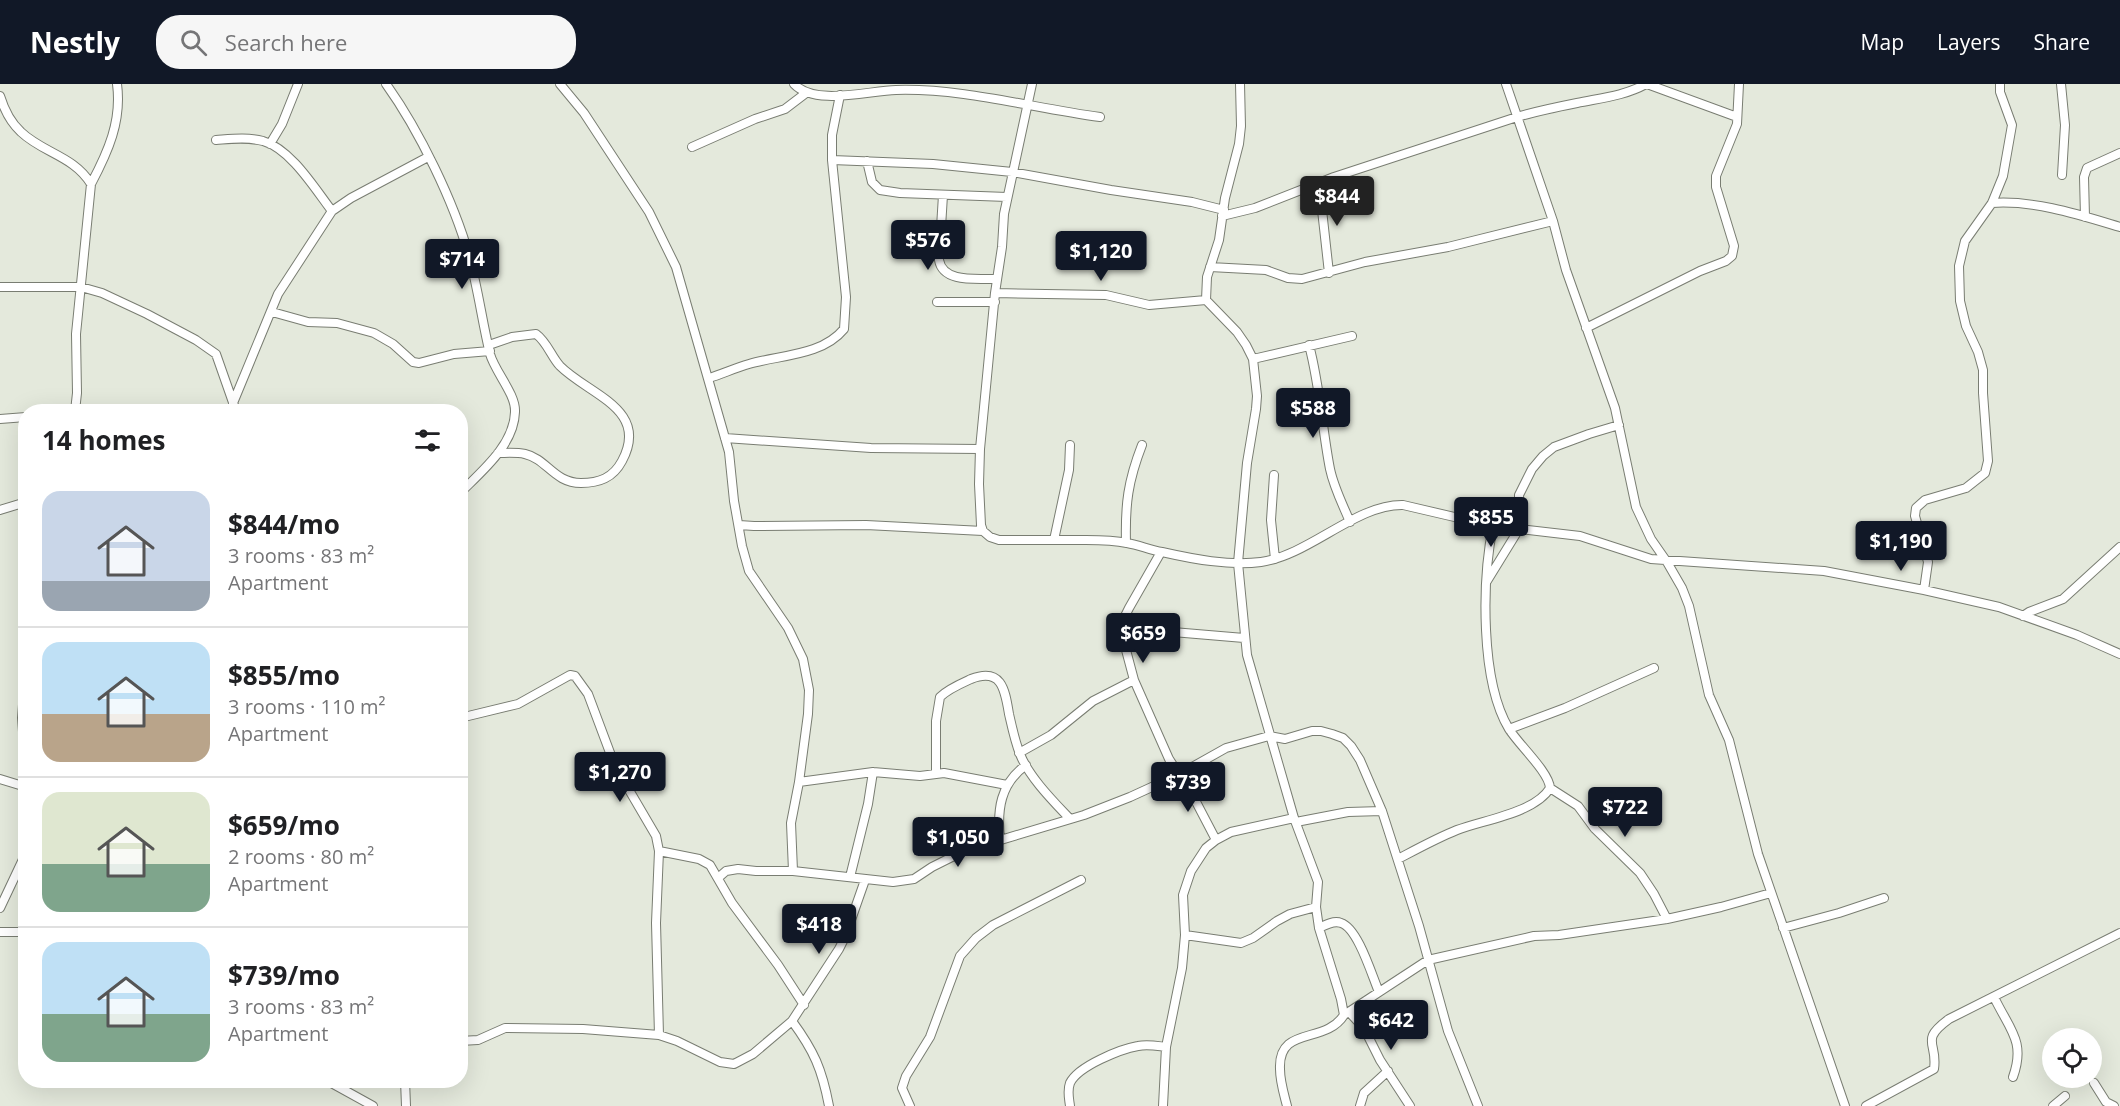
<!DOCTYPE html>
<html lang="en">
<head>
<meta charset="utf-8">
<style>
	:root { --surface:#fff; --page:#f6f6f6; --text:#202124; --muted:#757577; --line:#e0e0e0; --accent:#111827 }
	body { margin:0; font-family:"Open Sans",sans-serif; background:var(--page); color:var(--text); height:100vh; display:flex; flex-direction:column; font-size:22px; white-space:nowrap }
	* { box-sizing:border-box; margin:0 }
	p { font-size:20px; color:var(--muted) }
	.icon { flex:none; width:33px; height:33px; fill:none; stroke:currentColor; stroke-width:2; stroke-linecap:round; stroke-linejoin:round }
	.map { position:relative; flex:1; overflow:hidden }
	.details { position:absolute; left:18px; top:320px; width:450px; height:684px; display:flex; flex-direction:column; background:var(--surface); border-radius:24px; box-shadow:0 6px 24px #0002 }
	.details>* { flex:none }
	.fabs { position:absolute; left:2042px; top:944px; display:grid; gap:12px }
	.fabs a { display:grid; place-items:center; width:60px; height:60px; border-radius:50%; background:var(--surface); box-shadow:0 6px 24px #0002; font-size:30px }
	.price { position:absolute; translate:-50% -51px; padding:0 14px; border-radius:6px; background:var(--accent); color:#fff; font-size:20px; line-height:39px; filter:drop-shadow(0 2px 3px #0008) }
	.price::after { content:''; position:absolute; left:50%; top:36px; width:18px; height:14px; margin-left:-9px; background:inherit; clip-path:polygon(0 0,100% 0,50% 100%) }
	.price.current { background:#222; color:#fff }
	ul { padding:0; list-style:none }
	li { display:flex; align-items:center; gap:18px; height:150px; padding:0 24px }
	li+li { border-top:2px solid var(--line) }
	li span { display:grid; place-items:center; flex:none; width:168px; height:120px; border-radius:18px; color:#555 }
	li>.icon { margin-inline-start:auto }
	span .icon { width:72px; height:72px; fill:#fffc; stroke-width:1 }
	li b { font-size:26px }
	h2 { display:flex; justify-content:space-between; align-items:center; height:72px; padding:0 24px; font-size:26px }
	header { display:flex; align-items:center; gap:36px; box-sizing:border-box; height:84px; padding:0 30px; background:var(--accent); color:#fff }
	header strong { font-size:28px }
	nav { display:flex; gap:33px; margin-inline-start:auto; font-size:21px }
	.search { width:420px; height:54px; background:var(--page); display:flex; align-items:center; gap:15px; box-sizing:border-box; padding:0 21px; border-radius:24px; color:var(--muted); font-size:22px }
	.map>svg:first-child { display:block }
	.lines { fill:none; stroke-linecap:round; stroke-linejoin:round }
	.minor-casing { stroke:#797d72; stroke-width:10 }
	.minor { stroke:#fff; stroke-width:8 }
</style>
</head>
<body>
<header>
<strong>Nestly</strong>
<div class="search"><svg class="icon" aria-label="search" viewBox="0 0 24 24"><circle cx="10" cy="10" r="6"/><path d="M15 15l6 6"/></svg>Search here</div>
<nav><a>Map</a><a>Layers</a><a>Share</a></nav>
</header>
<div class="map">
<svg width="2120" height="1022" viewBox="0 0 2120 1022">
	<rect width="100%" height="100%" fill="#e4e9dc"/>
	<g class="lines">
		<!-- minor casing -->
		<g class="minor-casing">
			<path id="minor" d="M386,0C419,46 454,118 469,172C478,204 482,237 490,270C495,288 516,310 515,328C514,361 482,387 460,409
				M560,0L584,29L649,128L676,183L729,368L734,417L742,462L749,487L788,544L803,575L809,606L808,630L799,698L791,739L793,787
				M794,0C815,22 867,7 896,6C964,4 1032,24 1100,33
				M1032,0L1004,130L1002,163L995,209L980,365L979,400L981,441L983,447L990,453L999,456C1024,456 1048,456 1072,456C1090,456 1109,455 1127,459C1139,461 1150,466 1162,468C1193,475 1229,482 1261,478C1310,471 1356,420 1403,421L1493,442L1580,452L1651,475L1824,487L1924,506L1999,523L2077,551L2120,570
				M1240,0L1241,42L1239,60L1225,114L1219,156L1207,193L1206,216L1237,248L1246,261L1253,275L1257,312L1256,325L1247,379L1238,479L1247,571L1294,734L1318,798L1316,823L1319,844L1341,915L1344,931C1325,961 1278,941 1280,985C1280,998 1284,1010 1287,1022
				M1506,0L1553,137L1566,186L1615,324L1636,423L1651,455L1667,478L1682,504L1689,522L1709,611L1729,656L1758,770L1845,1022
				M1647,0L1737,33
				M2061,0L2065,41L2062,91
				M0,12C4,25 11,39 21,48C43,69 74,72 91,100L76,250L77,309L75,327
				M216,56C231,55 247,53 263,57C291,65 315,105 332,127
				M270,60L282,40L298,0
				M692,63L755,35L785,25L806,9
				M832,76L933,80L1012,88L1111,106L1192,118L1224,126
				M867,77L872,98L880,106L900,109L1007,113
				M1319,99L1329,189
				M91,100C108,68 122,37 117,0
				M943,111L939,176C943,200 979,194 997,195
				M1992,119C2035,116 2080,131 2120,143
				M1222,132L1255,124L1334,93L1517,33C1537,27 1557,23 1577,19C1601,14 1624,12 1646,0
				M2085,133L2084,93L2087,84L2120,69
				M1210,183L1266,186L1288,194L1302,195L1365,178L1448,163L1553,137
				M0,203H81L102,209L147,230L196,256L216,270L236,327
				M995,209L1106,211L1149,221L1206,216
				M937,218H995
				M272,228L308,238L337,239L374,249L393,260L413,278L419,279L454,270L490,267
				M1586,244L1700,187L1726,177L1732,172L1734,162L1716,103V92L1737,40L1739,0
				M489,261L512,253L536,250C547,258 551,272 560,282C589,311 650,325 622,377C613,394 599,399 581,399C554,399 547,375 525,370C516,368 506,369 498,369
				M1309,261C1320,302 1322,344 1330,385C1334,404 1343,421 1350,438
				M1253,275L1352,252
				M709,294C722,290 735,284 749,280C779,271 822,272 844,245L846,213L832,76V51L840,11
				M233,319L278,210L332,127L351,114L428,73
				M0,335L26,333
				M725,354L871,364L980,365
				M1274,391L1271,436L1275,475
				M0,426L26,418
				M739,441L754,442L866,441L983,447
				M1054,456L1069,386L1070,361
				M1126,459C1125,420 1128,397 1142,361
				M1161,468L1129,524L1124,534L1122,551L1134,596L1169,675L1193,712L1216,756
				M1487,497L1519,445V411L1532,385L1543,372L1554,363L1589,350L1619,341
				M1924,506L1928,478L1915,432L1916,424L1925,416L1966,404L1985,389L1988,377L1983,309V286L1978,268L1966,242L1960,217L1959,182L1965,157L1992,119L2003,92L2012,41L2000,8V0
				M2023,532L2029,528L2063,515L2120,463
				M1123,547L1149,546L1244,554
				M26,581L22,634L26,689
				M460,634L518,620L570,591L575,592L588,610L615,682L656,752L659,767L656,839L659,951
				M1509,645L1565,624L1654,584
				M1019,669L1051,651L1093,617L1134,596
				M936,690V637L940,613C948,605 960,600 971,595C1002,583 1005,606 1009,630C1012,643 1015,658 1020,670C1029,693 1053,717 1070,735
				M0,695L26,703
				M799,698L873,688L920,692L944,689L1007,701
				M1550,704L1578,722L1595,745L1640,789L1654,810L1667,835
				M1296,738L1348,728L1382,727
				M1000,755C997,726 1000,700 1026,681
				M659,767L699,775L710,781L732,819L778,881L804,921
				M1398,775C1417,765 1437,754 1457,746C1483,736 1535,729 1550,704C1549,688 1519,661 1509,645C1480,597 1482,496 1493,442
				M850,793L868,720L873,688
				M718,794L726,787L738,785L756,787H793L893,798L914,795L932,783L964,767L1084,731L1130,713L1178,691L1226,664L1269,652L1285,655L1312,647H1321L1332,650L1343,654L1351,662L1360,676L1382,727L1419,842L1448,947L1478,1022
				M0,824L26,769
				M1319,844C1325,841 1334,836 1341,839C1358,844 1372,892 1379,908
				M1783,844L1839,829L1884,814
				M0,848H26
				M1185,851L1241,859L1253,854L1277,837L1290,830L1316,823
				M1994,913C2009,945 2026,957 2013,993
				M1349,928L1364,944L1380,976L1410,1022
				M1344,931L1428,876L1534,852L1559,851L1667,835L1721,823L1771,809
				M792,937C814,967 822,985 829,1022
				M460,957L478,956L505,944L583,945L659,951L677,957L720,978L734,980L753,970L792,937L839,865L845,853L865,796
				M326,996L373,1022
				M405,996L406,1022
				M2094,999L2106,1018L2114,1022
				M910,1022L902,1004L906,992L930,953L960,872L976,854L993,841L1081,796
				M1070,1022C1069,1014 1067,1007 1070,999C1078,982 1121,965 1138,962C1148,960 1157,962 1166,963
				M1163,1022L1166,963L1182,884L1185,851L1183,811L1191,787L1206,764L1216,756L1231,748L1294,734
				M1360,1022L1364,1009L1388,987
				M1866,1022L1934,985C1938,958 1919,957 1949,935L2120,849
				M2053,1022L2065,1012"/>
		</g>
		<!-- minor -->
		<use href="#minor" class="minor"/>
	</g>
</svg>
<div class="fabs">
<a><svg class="icon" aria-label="locate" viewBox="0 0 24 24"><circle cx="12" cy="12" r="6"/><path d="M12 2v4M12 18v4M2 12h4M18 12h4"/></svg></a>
</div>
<b class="price current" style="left:1337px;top:143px">$844</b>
<b class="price" style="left:928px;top:187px">$576</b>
<b class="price" style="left:1101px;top:198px">$1,120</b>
<b class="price" style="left:462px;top:206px">$714</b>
<b class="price" style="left:1313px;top:355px">$588</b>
<b class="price" style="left:1491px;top:464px">$855</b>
<b class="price" style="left:1901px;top:488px">$1,190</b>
<b class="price" style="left:1143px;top:580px">$659</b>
<b class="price" style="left:620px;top:719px">$1,270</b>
<b class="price" style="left:1188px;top:729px">$739</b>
<b class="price" style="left:1625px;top:754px">$722</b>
<b class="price" style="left:958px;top:784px">$1,050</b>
<b class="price" style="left:819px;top:871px">$418</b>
<b class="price" style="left:1391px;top:967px">$642</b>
<section class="details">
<h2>14 homes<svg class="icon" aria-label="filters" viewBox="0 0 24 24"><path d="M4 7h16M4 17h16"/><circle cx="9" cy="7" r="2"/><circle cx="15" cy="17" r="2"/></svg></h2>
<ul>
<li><span style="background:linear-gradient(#c9d6e8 75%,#9aa5b1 0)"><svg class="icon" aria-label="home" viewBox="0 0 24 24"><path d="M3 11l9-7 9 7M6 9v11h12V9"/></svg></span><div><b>$844/mo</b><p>3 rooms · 83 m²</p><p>Apartment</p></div></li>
<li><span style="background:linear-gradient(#bfe0f5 60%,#b9a48a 0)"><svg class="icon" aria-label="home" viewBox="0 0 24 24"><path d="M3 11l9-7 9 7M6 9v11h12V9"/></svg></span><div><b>$855/mo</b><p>3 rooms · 110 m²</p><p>Apartment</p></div></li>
<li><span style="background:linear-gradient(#dfe7d0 60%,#7fa58c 0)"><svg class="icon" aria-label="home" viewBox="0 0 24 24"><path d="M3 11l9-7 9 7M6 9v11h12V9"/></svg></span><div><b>$659/mo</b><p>2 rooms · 80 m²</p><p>Apartment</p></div></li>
<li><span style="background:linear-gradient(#bfe0f5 60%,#7fa58c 0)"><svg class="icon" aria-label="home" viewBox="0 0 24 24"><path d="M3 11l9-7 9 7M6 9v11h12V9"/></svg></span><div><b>$739/mo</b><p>3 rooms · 83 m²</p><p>Apartment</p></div></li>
</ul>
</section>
</div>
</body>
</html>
